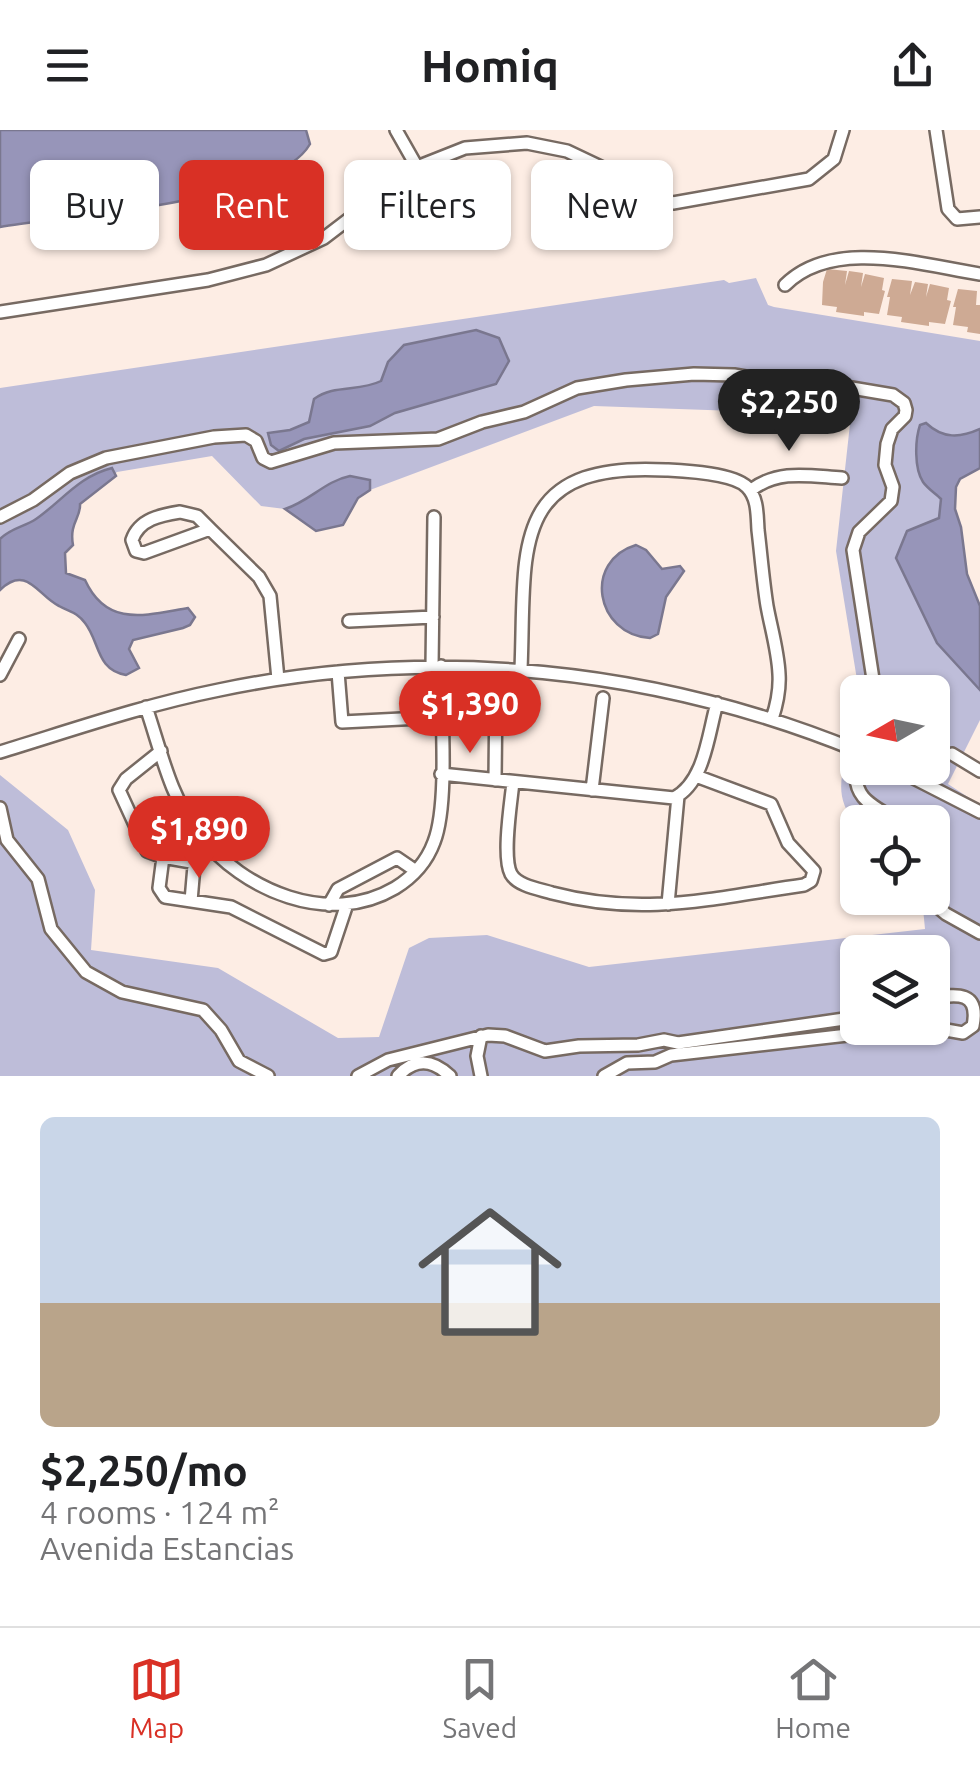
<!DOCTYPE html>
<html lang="en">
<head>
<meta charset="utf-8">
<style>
	:root { --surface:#fff; --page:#f2f2f2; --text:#202124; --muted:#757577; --line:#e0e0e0; --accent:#d93025 }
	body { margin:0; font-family:Ubuntu,sans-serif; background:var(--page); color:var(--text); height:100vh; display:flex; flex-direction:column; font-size:38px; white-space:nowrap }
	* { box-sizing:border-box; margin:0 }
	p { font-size:32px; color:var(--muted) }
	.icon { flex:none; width:55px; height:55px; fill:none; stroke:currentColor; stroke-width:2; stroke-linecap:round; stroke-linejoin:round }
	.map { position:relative; height:946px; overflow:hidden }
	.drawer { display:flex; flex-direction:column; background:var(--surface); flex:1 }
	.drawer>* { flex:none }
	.top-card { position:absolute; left:30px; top:30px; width:920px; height:90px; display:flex; gap:20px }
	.needle { width:65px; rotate:261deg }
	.buttons { position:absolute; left:840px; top:545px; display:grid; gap:20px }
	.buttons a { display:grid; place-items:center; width:110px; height:110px; border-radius:15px; background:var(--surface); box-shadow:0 2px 8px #0004; font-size:50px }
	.price { position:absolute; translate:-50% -85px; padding:0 22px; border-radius:35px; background:var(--accent); color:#fff; font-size:32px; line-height:65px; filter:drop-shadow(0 2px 5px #0008) }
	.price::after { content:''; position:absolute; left:50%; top:60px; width:30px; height:22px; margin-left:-15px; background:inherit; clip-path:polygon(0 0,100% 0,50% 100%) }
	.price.current { background:#222; color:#fff }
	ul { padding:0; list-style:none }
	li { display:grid; align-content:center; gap:20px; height:530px; padding:0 40px }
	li+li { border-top:2px solid var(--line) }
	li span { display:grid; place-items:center; height:310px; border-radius:15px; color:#555 }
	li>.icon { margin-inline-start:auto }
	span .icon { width:180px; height:180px; fill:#fffc; stroke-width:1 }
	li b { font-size:42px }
	.chip { padding:0 35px; border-radius:15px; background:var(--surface); box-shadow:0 2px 8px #0004; font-size:35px; line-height:90px }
	.chip.current { background:var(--accent); color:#fff }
	header { display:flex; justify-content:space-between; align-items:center; height:130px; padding:0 40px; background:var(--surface); font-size:45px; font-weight:700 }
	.menu { display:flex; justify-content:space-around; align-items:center; height:140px; border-top:2px solid var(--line); background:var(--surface); font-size:28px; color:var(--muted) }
	.menu a { display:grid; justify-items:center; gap:5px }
	.menu .current { color:var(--accent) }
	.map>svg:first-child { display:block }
	.green { fill:#bebdd9; fill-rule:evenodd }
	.water { fill:#9795b9; stroke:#7a778f; stroke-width:2.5 }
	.building { fill:#ceaa94 }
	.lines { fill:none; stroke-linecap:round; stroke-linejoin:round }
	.minor-casing { stroke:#776a62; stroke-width:16 }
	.minor { stroke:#fff; stroke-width:11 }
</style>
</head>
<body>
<header><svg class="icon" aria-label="menu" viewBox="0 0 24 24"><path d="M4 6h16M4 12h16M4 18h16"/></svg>Homiq<svg class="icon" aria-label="share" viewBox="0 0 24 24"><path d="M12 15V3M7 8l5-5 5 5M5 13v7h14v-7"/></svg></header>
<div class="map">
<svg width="980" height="946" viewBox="0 0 980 946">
	<rect width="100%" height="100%" fill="#fdede4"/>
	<!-- green -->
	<path class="green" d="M756,148L768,175L774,177L980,211V338L960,349L956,357L955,379L961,397L967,444L980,476V590L948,654L980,675L937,652L932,662L980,689V946H0V645L68,700L95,760L91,820L218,838L338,908L379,907L409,818L429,808L487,805L589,837L925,799L922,768H932V692L857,694C827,663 847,630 857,593L858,638H932V562H859L836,421L851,285L594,276L370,360L358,368L343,395L316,401L285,379L261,376L212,326L117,342L80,374L0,460V258L724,150L729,153ZM858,822H932V898H858Z"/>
	<!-- water -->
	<path class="water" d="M0,0H306L310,14C276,74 68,85 0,97Z
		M476,200L499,208L509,231L496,254L395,283L370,296L304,309L279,321L271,315L268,303L290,300L309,292L314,269C334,254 359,262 381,251L388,232L404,215Z
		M926,293C943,309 960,308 980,299V338L960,349L956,357L955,379L961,397L967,444L980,476V560L937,513L896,428L907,401L939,388L941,369C936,364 927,358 923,352C914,338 915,310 920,295Z
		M112,338L116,346L80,374C81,388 69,393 73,415L65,423L66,443L85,450C107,498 146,485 188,478L195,487L190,495L183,498L133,510L129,519L139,538L126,545C96,540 100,512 85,493C77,482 70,482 59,476C38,466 27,434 0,460V409C11,398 24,397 36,389C62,371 79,346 112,338Z
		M350,346L370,350V360L358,368L343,395L316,401L285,379C310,371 325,351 350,346Z
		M636,415L646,420L662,439L680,436L684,441L666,467L658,504L650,508C595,504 583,431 636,415Z"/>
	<!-- building -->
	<path class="building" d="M827,139L847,141L845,155L849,141L863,143L861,157L865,144L884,148L882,160L885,161L879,184L864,182V186L836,182L837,177L822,175L823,152Z
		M892,149L912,151L910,165L915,152L928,154L926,167L930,154L949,158L947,170L951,171L945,194L929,192V196L901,192L902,187L887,185L890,167H887Z
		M958,159L977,161L976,175H980V204L967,202L968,197L953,195L956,177H953Z"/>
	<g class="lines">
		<!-- minor casing -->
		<g class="minor-casing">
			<path id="minor" d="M396,0L417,37
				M936,0L948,79L957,89L980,87
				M785,155C833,107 921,135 980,144
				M0,182L208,150L266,135L324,108L417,37L465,18L527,13L567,21L607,40L645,67L673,73L809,49L834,29L843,0
				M751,360C779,339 809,346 842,348
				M180,382L197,386L210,399L144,423L136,421L132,410C139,389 161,385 180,382Z
				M0,387L33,370L70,343L106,328L214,307L246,305L256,311L263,328L271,332L334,313L438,309L482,292L524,282L577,258L626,250L694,244L734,245L799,256L828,254L893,265L904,273L906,280L905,286L892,299L887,314L885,335L893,357L891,371L859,402L853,420L875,562
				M210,399L259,447L270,466L278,549
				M349,491L433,487
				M432,536L434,387
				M521,539C526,421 507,331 666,340C685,341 733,343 747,357C758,368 757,385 758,400C761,425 763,451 767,476C771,498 778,521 779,544C780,560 777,574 772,589
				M338,542L342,592L441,587
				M0,545L19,509
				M146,577C161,621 170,667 199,704C243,761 329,797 395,758C413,747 427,731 434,712C449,674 441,581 441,536
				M161,621L126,649L119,660L147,721L163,727L159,758L165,767L231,777L324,824L331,822L347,774
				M0,622C72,600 144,575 219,560C434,515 655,538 858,621
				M952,624L980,641
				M858,635C849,668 875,677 900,692
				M894,638L980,682
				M441,644L674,668C705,652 708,604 717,573
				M495,650L496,557
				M513,652C511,672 502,727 511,744C518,756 539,759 552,763C643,787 713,768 804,755L811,751L814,741L788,713L771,674L696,646
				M592,660L603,568
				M0,678L7,710L38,749L51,799L86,842L122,862L203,880L221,900L239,931L268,946
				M163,727L191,732L194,736L191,771
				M927,768L946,784L980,803
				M668,774L678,666
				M329,775L338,759L397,728L416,741
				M358,946L388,930L488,905L505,906L545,921L579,916L638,915L664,910L678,913L858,887
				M398,946C415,928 432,929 450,946
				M481,946L477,926L481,906
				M604,946L627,933L655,932L671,925L883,901L913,902L935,898L963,903L973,896C980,861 957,864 932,868"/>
		</g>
		<!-- minor -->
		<use href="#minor" class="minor"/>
	</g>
</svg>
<div class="buttons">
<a><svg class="needle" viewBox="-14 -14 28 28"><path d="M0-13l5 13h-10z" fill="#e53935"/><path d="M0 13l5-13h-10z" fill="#757577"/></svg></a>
<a><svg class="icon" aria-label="locate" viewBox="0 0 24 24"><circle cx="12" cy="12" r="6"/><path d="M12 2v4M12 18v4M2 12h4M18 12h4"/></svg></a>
<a><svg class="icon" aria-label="layers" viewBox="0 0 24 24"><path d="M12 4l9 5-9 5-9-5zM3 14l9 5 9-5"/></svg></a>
</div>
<b class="price current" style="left:789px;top:324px">$2,250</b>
<b class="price" style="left:470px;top:626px">$1,390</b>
<b class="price" style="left:199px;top:751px">$1,890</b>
<div class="top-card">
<a class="chip">Buy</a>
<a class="chip current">Rent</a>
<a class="chip">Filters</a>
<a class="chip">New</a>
</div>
</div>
<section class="drawer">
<ul>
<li><span style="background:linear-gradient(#c9d6e8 60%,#b9a48a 0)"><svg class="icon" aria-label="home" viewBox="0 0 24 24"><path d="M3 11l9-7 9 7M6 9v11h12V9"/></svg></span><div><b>$2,250/mo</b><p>4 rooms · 124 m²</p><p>Avenida Estancias</p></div></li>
</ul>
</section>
<nav class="menu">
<a class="current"><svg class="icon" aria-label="map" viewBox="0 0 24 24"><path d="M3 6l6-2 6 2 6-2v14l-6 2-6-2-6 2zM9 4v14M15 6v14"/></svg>Map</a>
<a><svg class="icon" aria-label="saved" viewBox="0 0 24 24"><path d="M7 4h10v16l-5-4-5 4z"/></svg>Saved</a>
<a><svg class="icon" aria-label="home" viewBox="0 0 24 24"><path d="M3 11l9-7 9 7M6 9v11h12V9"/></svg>Home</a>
</nav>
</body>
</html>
